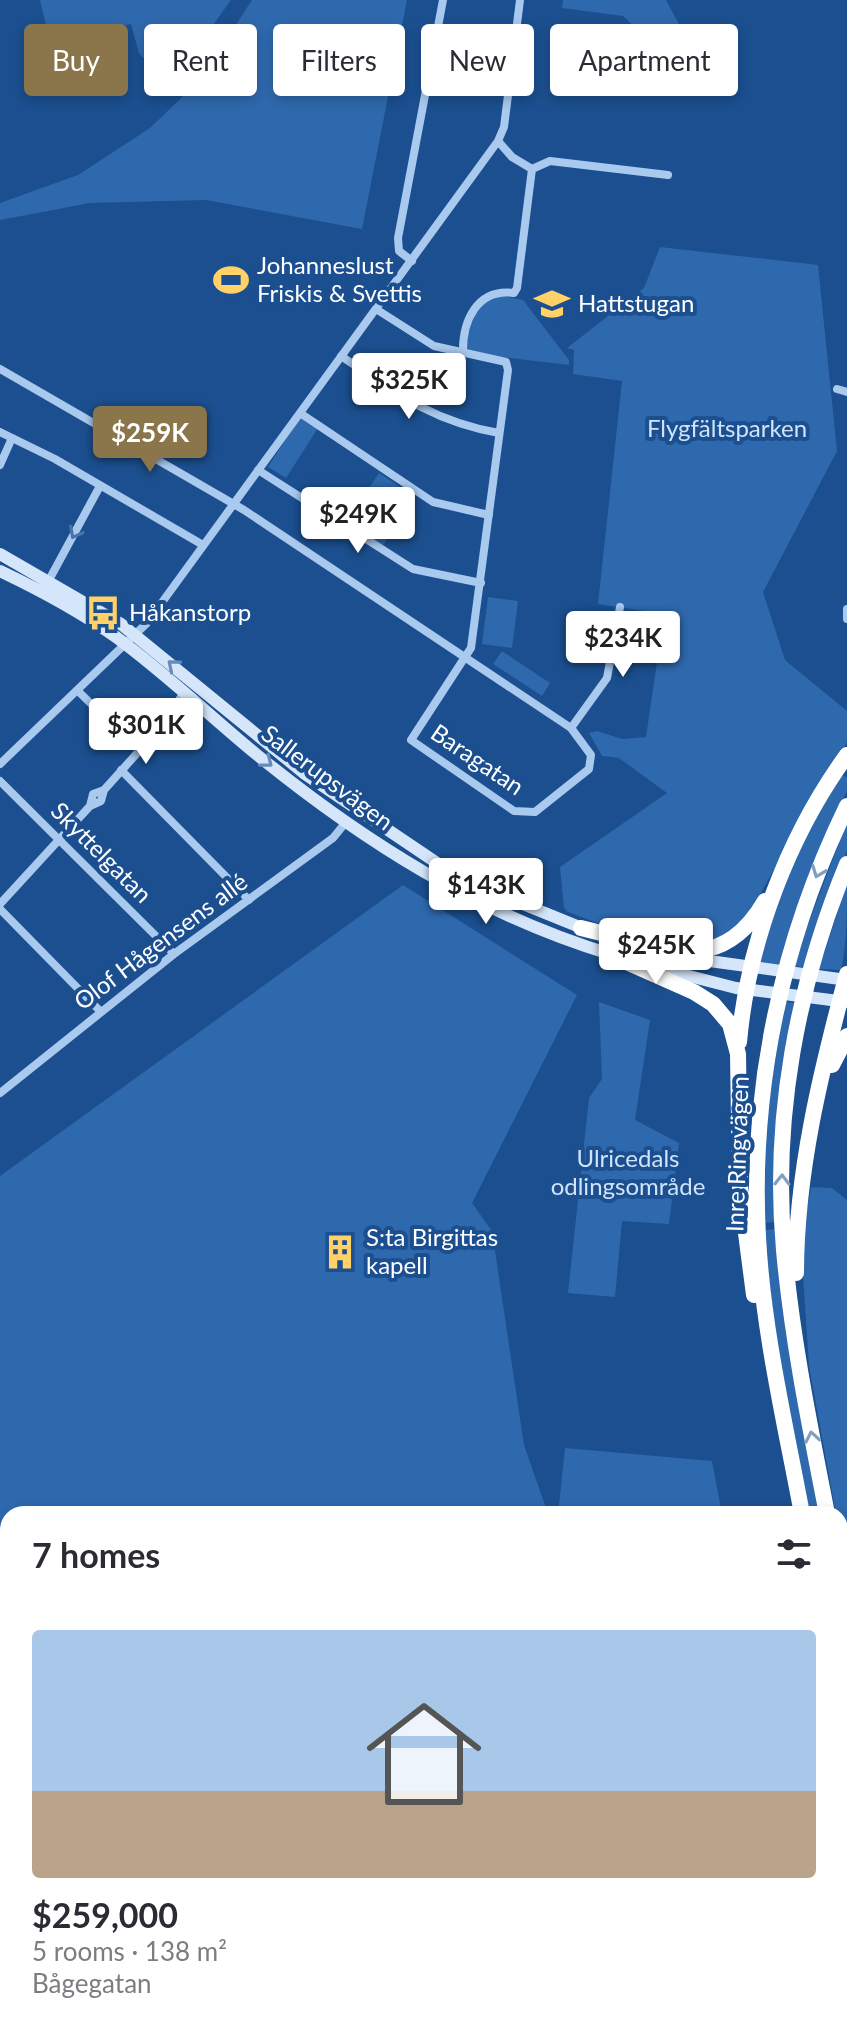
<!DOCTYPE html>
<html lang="en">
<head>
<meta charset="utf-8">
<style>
	:root { --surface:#fff; --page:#f2f2f3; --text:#2b2b33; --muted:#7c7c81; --line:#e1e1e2; --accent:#8a764a }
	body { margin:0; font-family:Lato,sans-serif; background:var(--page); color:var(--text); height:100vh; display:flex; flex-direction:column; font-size:30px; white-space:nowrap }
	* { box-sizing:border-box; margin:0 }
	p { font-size:26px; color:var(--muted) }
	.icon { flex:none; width:44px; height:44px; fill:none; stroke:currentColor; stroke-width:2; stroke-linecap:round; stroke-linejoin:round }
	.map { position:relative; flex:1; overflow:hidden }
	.sheet { position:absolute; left:0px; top:1506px; width:848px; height:536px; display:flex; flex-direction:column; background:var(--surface); border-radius:24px 24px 0 0; box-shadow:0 4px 12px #0003 }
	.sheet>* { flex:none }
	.top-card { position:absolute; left:24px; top:24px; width:800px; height:72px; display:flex; gap:16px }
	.price { position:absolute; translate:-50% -68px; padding:0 18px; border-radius:8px; background:#fff; color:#222; font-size:26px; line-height:52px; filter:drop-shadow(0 2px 4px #0008) }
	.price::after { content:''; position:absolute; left:50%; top:48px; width:24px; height:18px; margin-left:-12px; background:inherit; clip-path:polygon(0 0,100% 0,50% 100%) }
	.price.current { background:var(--accent); color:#fff }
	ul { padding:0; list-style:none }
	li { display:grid; align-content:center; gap:16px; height:424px; padding:0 32px }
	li+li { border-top:2px solid var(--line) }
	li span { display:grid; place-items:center; height:248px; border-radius:8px; color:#555 }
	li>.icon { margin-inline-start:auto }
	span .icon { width:144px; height:144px; fill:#fffc; stroke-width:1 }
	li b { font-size:34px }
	h2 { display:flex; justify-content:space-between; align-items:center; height:96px; padding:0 32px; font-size:34px }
	.tag { padding:0 28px; border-radius:8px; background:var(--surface); box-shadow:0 4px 12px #0003; font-size:28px; line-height:72px }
	.tag.current { background:var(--accent); color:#fff }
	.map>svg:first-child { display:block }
	.green { fill:#2e69ad }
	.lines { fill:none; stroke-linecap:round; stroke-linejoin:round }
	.minor { stroke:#a9c9ee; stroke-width:8 }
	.secondary { stroke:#d6e6fa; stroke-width:12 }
	.motorway { stroke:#fff; stroke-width:16 }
	.oneway { stroke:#4674ac }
	.oneway2 { stroke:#668bba }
	.oneway3 { stroke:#829ec1 }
	.labels { text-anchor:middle; stroke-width:8; stroke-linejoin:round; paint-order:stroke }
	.poi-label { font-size:24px; fill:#fff; stroke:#1b4f8f; text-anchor:start }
	.park-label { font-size:24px; fill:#cfe3fa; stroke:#1b4f8f }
	.street-label { font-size:24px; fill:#fff; stroke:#1b4f8f }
</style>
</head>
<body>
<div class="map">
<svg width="847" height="2042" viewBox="0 0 847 2042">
	<rect width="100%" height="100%" fill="#1b4f8f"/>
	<!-- green -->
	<path class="green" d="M40,0H231L198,46L163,80L139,53L131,24L50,43Z
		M252,0H407L362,229L206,200L90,203L0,220V203L78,175L150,128L200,80Z
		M563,0H666L687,39L690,79L623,16L562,8Z
		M660,247L818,265L837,451L763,592L785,660L847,711C847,720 847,734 847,742C841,757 825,773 817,787C799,816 749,933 721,940C669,953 617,930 568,912L564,908L560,867L667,793L619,758L602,756L589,733L597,731L622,739L646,737L664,614L598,604L622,381L573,374L574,350L567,348L644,288Z
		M493,294L523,300L569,360V365L467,353C465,332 475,305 493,294Z
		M300,417L318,428L286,478L268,467Z
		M379,473L415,497L382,547L346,523Z
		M488,597L518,601L512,648L482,644Z
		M502,651L550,683L542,696L493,664Z
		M842,776L847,777V791L806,881L779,965L760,962C778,894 801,834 842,776Z
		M847,822V851L805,967L792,966Z
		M847,884C847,912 847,945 841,970L819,969Z
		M403,885L577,995L472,1203L492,1231L524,1445L548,1514H8V1844L0,1843V1176Z
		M599,1002L650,1020L635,1120L679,1143L669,1224L622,1221L615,1297L568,1293L589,1098L602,1079Z
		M785,1002L797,1003L777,1222L764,1223L767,1111Z
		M811,1187L832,1188L847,1200V1572L840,1514H836L809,1366L801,1244Z
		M776,1229L821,1514H808L776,1340L764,1230Z
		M565,1448L712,1461L722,1514H558Z
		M840,1611L847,1647V1716L840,1679Z
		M353,2034H496L495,2042H367Z"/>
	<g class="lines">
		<!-- minor -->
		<path class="minor" d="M498,141L512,157L532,169L550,161L668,175
			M412,261L399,251L398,238L443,0
			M463,354C462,321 477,288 514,293L517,288L532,169
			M341,356C394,392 433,422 499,433
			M0,369L244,510L571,728L591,755L589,769L535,812L514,811L411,740L465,657L471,648L508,370L506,362L434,346L376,309
			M837,389L847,392
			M300,413L433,502L489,515
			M0,432L55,459L203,545
			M0,465L12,438
			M258,470L413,569L481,583
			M49,580L100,486
			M847,609V619
			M78,691L126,738
			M169,716L184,692
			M571,728L607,678L620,607
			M0,764L147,623L498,141L504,127L520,0
			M121,770L249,900
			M0,781L174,954
			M90,806L93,794L104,790L166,721L186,706L199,707
			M0,904L90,806L101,801L104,790
			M0,909L101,1012
			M0,1093L174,954L333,838L346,822
			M840,1874L847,1911"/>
		<!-- secondary -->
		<path class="secondary" d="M0,554L121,624L305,774L437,863L491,891L587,930
			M0,571C40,590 79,611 116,637C165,673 209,715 256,754C363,841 479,915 613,955
			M673,956L847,980
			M650,966L736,988L847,1002"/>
		<!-- motorway -->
		<path class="motorway" d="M581,928C655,945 718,982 765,901
			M606,953L694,992L713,1004L730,1024L738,1054L740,1187L754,1295
			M739,1042C748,942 788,836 847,755
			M832,1065L847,1036
			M796,1273C796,1173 821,1071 847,974
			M802,1514C785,1423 763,1330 758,1237C750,1088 782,940 847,806
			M827,1514C810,1427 792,1339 784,1250C772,1119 797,985 847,864
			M840,1583L847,1619
			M840,1714L847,1750"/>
	</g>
	<!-- one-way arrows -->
	<defs><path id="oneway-chevron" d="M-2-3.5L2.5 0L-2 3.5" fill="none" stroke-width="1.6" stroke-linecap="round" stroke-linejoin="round" transform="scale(2)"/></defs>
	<use class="oneway" href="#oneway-chevron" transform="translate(75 533) rotate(118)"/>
	<g class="oneway2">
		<use href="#oneway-chevron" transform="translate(173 665) rotate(-140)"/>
		<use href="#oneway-chevron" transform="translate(267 762) rotate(38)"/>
	</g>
	<g class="oneway3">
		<use href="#oneway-chevron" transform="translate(818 872) rotate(111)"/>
		<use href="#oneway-chevron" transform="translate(782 1180) rotate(-89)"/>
		<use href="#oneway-chevron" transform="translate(812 1437) rotate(-100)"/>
	</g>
	<!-- icons -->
	<defs>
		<g id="stadium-bare" transform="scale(2.76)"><path d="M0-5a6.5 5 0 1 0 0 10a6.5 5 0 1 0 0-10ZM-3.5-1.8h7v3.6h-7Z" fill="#ffd166" stroke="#1b4f8f" stroke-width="2.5" paint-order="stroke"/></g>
		<g id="school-bare" transform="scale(2.76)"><path d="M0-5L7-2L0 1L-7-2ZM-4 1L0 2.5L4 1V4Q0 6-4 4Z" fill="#ffd166" stroke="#1b4f8f" stroke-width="2.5" paint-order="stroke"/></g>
		<g id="bus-bare" transform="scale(2.76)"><path d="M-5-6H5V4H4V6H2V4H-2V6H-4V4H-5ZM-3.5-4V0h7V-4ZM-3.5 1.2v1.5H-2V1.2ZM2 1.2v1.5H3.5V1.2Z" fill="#ffd166" stroke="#1b4f8f" stroke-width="2.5" paint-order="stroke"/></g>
		<g id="building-bare" transform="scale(2.76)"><path d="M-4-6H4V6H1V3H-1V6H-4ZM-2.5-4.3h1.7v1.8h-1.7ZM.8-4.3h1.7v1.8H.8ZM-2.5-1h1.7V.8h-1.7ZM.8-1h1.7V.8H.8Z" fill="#ffd166" stroke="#1b4f8f" stroke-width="2.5" paint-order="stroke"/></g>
	</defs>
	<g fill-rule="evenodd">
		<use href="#stadium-bare" x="231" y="280"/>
		<use href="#school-bare" x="552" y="304"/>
		<use href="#bus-bare" x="103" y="613"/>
		<use href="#building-bare" x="340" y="1252"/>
	</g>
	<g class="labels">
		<!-- poi labels -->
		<g class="poi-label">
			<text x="257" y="274">Johanneslust<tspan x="257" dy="28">Friskis &amp; Svettis</tspan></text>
			<text x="578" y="312">Hattstugan</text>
			<text x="129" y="621">Håkanstorp</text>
			<text x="366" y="1246">S:ta Birgittas<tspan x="366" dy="28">kapell</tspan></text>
		</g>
		<!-- park labels -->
		<g class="park-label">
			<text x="727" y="437">Flygfältsparken</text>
			<text x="628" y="1167">Ulricedals<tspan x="628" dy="28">odlingsområde</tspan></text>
		</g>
		<!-- street labels -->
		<g class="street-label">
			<text transform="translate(477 760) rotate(34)" y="8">Baragatan</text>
			<text transform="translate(327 778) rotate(37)" y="8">Sallerupsvägen</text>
			<text transform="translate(101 853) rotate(45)" y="8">Skyttelgatan</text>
			<text transform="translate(161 942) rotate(-37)" y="8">Olof Hågensens allé</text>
			<text transform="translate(738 1154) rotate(-88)" y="8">Inre Ringvägen</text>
		</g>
	</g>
</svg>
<b class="price" style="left:409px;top:421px">$325K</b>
<b class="price current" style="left:150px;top:474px">$259K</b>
<b class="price" style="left:358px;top:555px">$249K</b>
<b class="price" style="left:623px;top:679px">$234K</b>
<b class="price" style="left:146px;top:766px">$301K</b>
<b class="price" style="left:486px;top:926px">$143K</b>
<b class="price" style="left:656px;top:986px">$245K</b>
<div class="top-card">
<a class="tag current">Buy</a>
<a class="tag">Rent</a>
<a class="tag">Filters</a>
<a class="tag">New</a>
<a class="tag">Apartment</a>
</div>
<section class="sheet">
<h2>7 homes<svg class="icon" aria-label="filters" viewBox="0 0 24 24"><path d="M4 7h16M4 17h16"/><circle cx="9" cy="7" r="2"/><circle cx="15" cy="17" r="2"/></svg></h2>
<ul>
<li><span style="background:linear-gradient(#a9c7e8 65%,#b9a48a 0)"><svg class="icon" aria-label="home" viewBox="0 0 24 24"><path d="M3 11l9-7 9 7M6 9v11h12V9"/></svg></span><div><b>$259,000</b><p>5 rooms · 138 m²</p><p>Bågegatan</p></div></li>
</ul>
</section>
</div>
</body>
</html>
